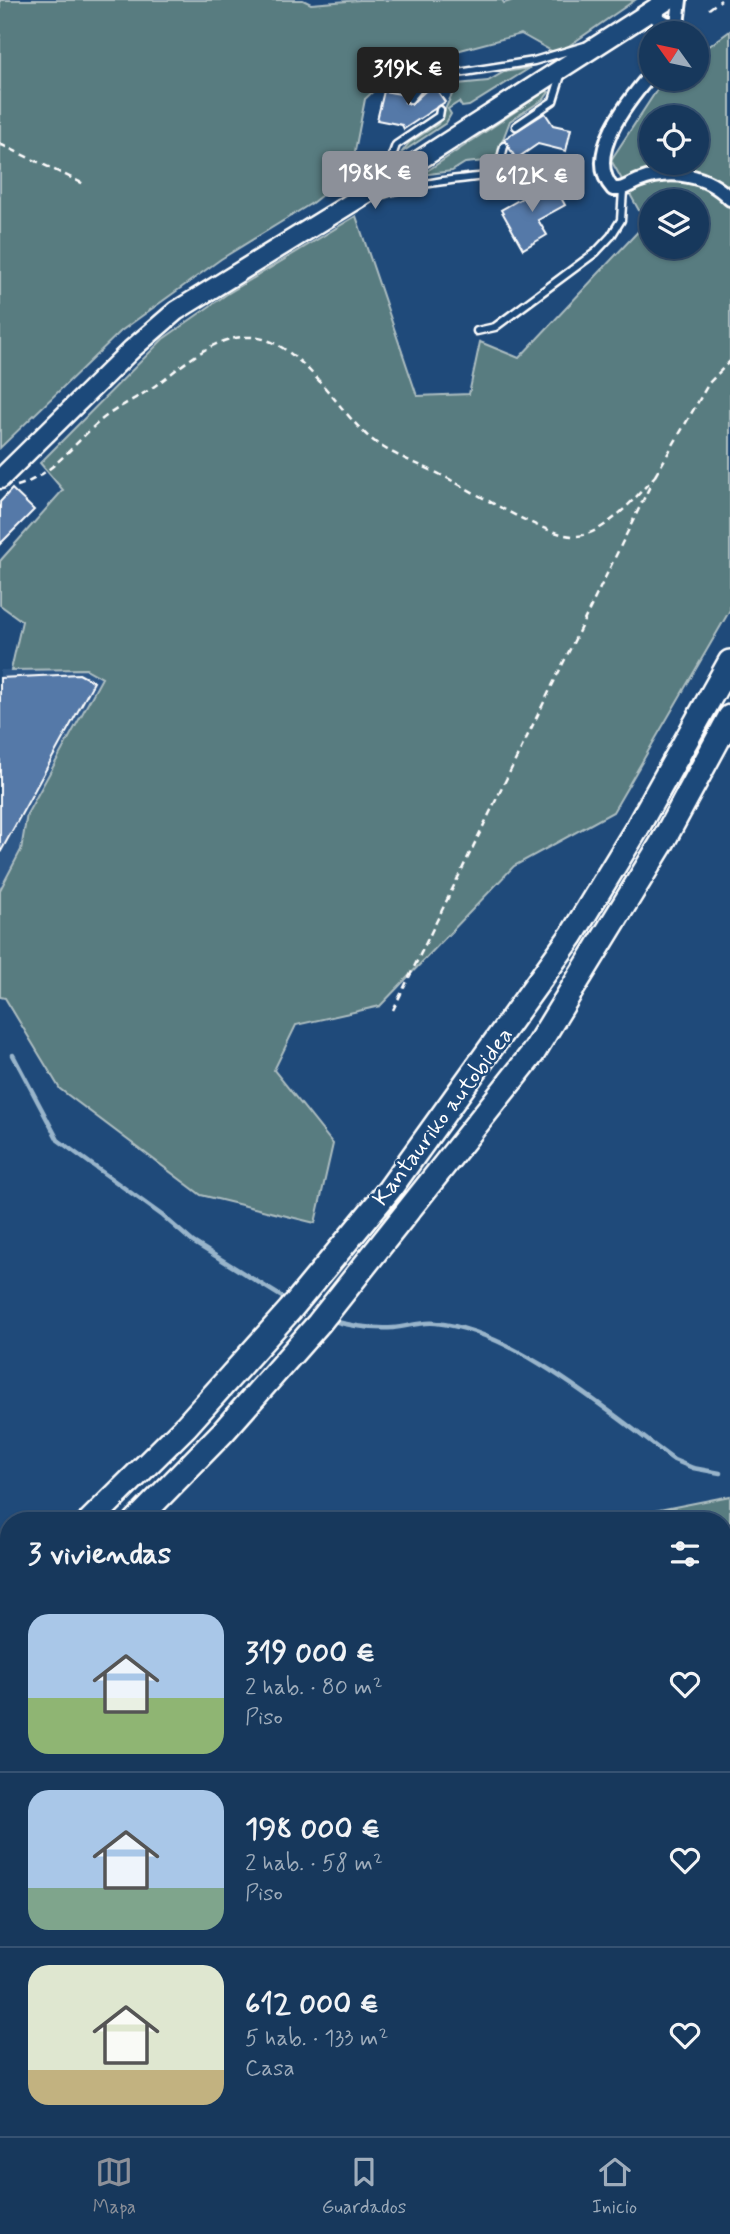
<!DOCTYPE html>
<html lang="es">
<head>
<meta charset="utf-8">
<style>
	:root { --surface:#17385c; --page:#244365; --text:#f1f3f6; --muted:#9eacbb; --line:#365272; --accent:#8c9099 }
	body { margin:0; font-family:Mynerve,sans-serif; background:var(--page); color:var(--text); height:100vh; display:flex; flex-direction:column; font-size:26px; white-space:nowrap }
	* { box-sizing:border-box; margin:0 }
	p { font-size:23px; color:var(--muted) }
	.icon { flex:none; width:38px; height:38px; fill:none; stroke:currentColor; stroke-width:2; stroke-linecap:round; stroke-linejoin:round }
	.map { position:relative; flex:1; overflow:hidden }
	.side { position:absolute; left:0px; top:1512px; width:732px; height:625px; display:flex; flex-direction:column; background:var(--surface); border-radius:28px 28px 0 0; box-shadow:0 2px 5px #0004,0 0 0 2px var(--line) }
	.side>* { flex:none }
	.needle { width:46px; rotate:303deg }
	.controls { position:absolute; left:639px; top:21px; display:grid; gap:14px }
	.controls a { display:grid; place-items:center; width:70px; height:70px; border-radius:50%; background:var(--surface); box-shadow:0 2px 5px #0004,0 0 0 2px var(--line); font-size:35px }
	.price { position:absolute; translate:-50% -60px; padding:0 16px; border-radius:7px; background:var(--accent); color:#fff; font-size:23px; line-height:46px; filter:drop-shadow(0 2px 4px #0008) }
	.price::after { content:''; position:absolute; left:50%; top:42px; width:21px; height:16px; margin-left:-10px; background:inherit; clip-path:polygon(0 0,100% 0,50% 100%) }
	.price.selected { background:#222; color:#fff }
	ul { padding:0; list-style:none }
	li { display:flex; align-items:center; gap:21px; height:175px; padding:0 28px }
	li+li { border-top:2px solid var(--line) }
	li span { display:grid; place-items:center; flex:none; width:196px; height:140px; border-radius:21px; color:#555 }
	li>.icon { margin-inline-start:auto }
	span .icon { width:84px; height:84px; fill:#fffc; stroke-width:1 }
	li b { font-size:30px }
	h2 { display:flex; justify-content:space-between; align-items:center; height:84px; padding:0 28px; font-size:30px }
	.menu { display:flex; justify-content:space-around; align-items:center; height:98px; border-top:2px solid var(--line); background:var(--surface); font-size:19px; color:var(--muted) }
	.menu a { display:grid; justify-items:center; gap:4px }
	.menu .selected { color:var(--accent) }
	.map>svg:first-child { display:block }
	.built { fill:#2f5888 }
	.green { fill:#597b80; stroke:#acbdc0; stroke-width:2; fill-rule:evenodd }
	.lines { fill:none; stroke-linecap:round; stroke-linejoin:round }
	.stream { stroke:#99b5cb; stroke-width:4.5 }
	.building { fill:#5579a8; stroke:#fff; stroke-width:2 }
	.lane-casing { stroke:#fff; stroke-width:11 }
	.street-casing { stroke:#fff; stroke-width:18 }
	.secondary-casing { stroke:#fff; stroke-width:23 }
	.highway-casing { stroke:#fff; stroke-width:28 }
	.path { stroke:#fff; stroke-width:2.5; stroke-dasharray:7 5; stroke-linecap:butt }
	.lane { stroke:#1f4a7a; stroke-width:6 }
	.street { stroke:#1f4a7a; stroke-width:12 }
	.secondary { stroke:#1f4a7a; stroke-width:18 }
	.highway { stroke:#1f4a7a; stroke-width:23 }
	.labels { text-anchor:middle; stroke-width:5; stroke-linejoin:round; paint-order:stroke }
	.street-label { font-size:23px; fill:#fff; stroke:#1f4a7a }
</style>
</head>
<body>
<div class="map">
<svg width="730" height="2136" viewBox="0 0 730 2136">
	<rect width="100%" height="100%" fill="#1f4a7a"/>
	<filter id="ink" filterUnits="userSpaceOnUse"><feTurbulence type="fractalNoise" baseFrequency=".0143" numOctaves="2"/><feDisplacementMap in="SourceGraphic" scale="14" xChannelSelector="R" yChannelSelector="G"/><feConvolveMatrix kernelMatrix="1 2 1 2 8 2 1 2 1" color-interpolation-filters="sRGB"/></filter>
	<g filter="url(#ink)">
		<!-- built -->
		<path class="built" d="M86,669L102,678L27,814L21,850L0,890V670Z"/>
		<!-- green -->
		<path class="green" d="M0,0H303L311,4L360,0H502L504,3L514,0H635L557,54L521,34L400,66L365,99L351,172L312,203L221,259L121,331L0,448Z
			M730,31V610L613,812L514,866L380,1006L296,1025L274,1070L333,1144L315,1223L201,1195L60,1089L5,998L0,997V890L21,850L27,814L102,678L86,669L11,670L22,621L0,605V561L63,490L40,463L163,339L227,294L356,216L417,396L469,394L480,342L519,358L646,223L611,160L664,79H696L697,55ZM651,117H696V163H651ZM651,201H696V247H651Z
			M530,68L469,106L462,107L459,102L448,109L451,114L446,123L401,153L409,143L438,124L457,84L488,81L504,72Z
			M546,91L549,92L544,99L510,121L495,160L465,163L452,171L421,175Z
			M730,1496V1687L723,1684V1521H604Z
			M723,1697L730,1700V1832L723,1841Z
			M9,1837V2128H507L501,2136H0V1844Z"/>
		<g class="lines">
			<!-- stream -->
			<path class="stream" d="M13,1055L58,1140L163,1216L193,1242L287,1300
				M330,1320C350,1326 373,1329 393,1328C407,1327 422,1321 436,1323C515,1331 610,1413 674,1460L693,1468L720,1473"/>
		</g>
		<!-- building -->
		<path class="building" d="M433,84L445,102L404,129L402,125L377,120L384,91L406,95L405,102L411,104Z
			M545,113L553,125L571,129L566,151L538,144L516,159L504,139Z
			M552,181L565,205L538,220L547,235L523,249L501,210Z
			M12,489L34,510L0,544V502Z
			M79,674L94,682L0,853V678Z"/>
		<g class="lines">
			<!-- lane casing -->
			<g class="lane-casing">
				<path id="lane" d="M410,99L427,78L534,61L585,46
					M516,126L553,101L561,75
					M384,178L396,145L439,116L440,110
					M376,196C416,183 455,179 497,175L504,146
					M477,331L495,327L596,252L611,236L621,220L623,190
					M723,1690L730,1693"/>
			</g>
			<!-- street casing -->
			<g class="street-casing">
				<path id="street" d="M648,13L677,29
					M676,33L680,0
					M651,74C628,101 583,156 613,189C624,190 628,185 638,181C670,168 707,174 730,199
					M723,1861L730,1850
					M723,2023L730,2034
					M603,2128L606,2136"/>
			</g>
			<!-- secondary casing -->
			<g class="secondary-casing">
				<path id="secondary" d="M0,479L132,349L176,311L382,184L668,0"/>
			</g>
			<!-- highway casing -->
			<g class="highway-casing">
				<path id="highway" d="M90,1521L186,1426L290,1310L389,1190L572,935L636,830L730,662
					M136,1521L223,1432L319,1323L533,1053L662,843L730,717
					M0,1608L9,1601
					M0,1655L9,1648"/>
			</g>
			<!-- path -->
			<path class="path" d="M709,9L721,0
				M0,144L84,184
				M655,476L709,383L730,361
				M17,486C52,476 73,444 100,421C114,409 133,400 149,390C180,369 211,335 251,337C299,339 337,410 370,438C390,455 418,463 441,475C472,490 544,537 576,536C605,535 637,496 655,476
				M393,1010L652,482
				M723,1882L726,1874L730,1880
				M0,1961L9,1944"/>
			<!-- lane -->
			<use href="#lane" class="lane"/>
			<!-- street -->
			<use href="#street" class="street"/>
			<!-- secondary -->
			<use href="#secondary" class="secondary"/>
			<!-- highway -->
			<use href="#highway" class="highway"/>
		</g>
	</g>
	<g class="labels">
		<!-- street labels -->
		<g class="street-label">
			<text transform="translate(442 1116) rotate(-53)" y="8">Kantauriko autobidea</text>
		</g>
	</g>
</svg>
<div class="controls">
<a><svg class="needle" viewBox="-14 -14 28 28"><path d="M0-13l5 13h-10z" fill="#e53935"/><path d="M0 13l5-13h-10z" fill="#9eacbb"/></svg></a>
<a><svg class="icon" aria-label="locate" viewBox="0 0 24 24"><circle cx="12" cy="12" r="6"/><path d="M12 2v4M12 18v4M2 12h4M18 12h4"/></svg></a>
<a><svg class="icon" aria-label="layers" viewBox="0 0 24 24"><path d="M12 4l9 5-9 5-9-5zM3 14l9 5 9-5"/></svg></a>
</div>
<b class="price selected" style="left:408px;top:107px">319K €</b>
<b class="price" style="left:375px;top:211px">198K €</b>
<b class="price" style="left:532px;top:214px">612K €</b>
<section class="side">
<h2>3 viviendas<svg class="icon" aria-label="filters" viewBox="0 0 24 24"><path d="M4 7h16M4 17h16"/><circle cx="9" cy="7" r="2"/><circle cx="15" cy="17" r="2"/></svg></h2>
<ul>
<li><span style="background:linear-gradient(#a9c7e8 60%,#8fb573 0)"><svg class="icon" aria-label="home" viewBox="0 0 24 24"><path d="M3 11l9-7 9 7M6 9v11h12V9"/></svg></span><div><b>319 000 €</b><p>2 hab. · 80 m²</p><p>Piso</p></div><svg class="icon" aria-label="heart" viewBox="0 0 24 24"><path d="M12 20l-8-8c-3-5 5-10 8-4 3-6 11-1 8 4z"/></svg></li>
<li><span style="background:linear-gradient(#a9c7e8 70%,#7fa58c 0)"><svg class="icon" aria-label="home" viewBox="0 0 24 24"><path d="M3 11l9-7 9 7M6 9v11h12V9"/></svg></span><div><b>198 000 €</b><p>2 hab. · 58 m²</p><p>Piso</p></div><svg class="icon" aria-label="heart" viewBox="0 0 24 24"><path d="M12 20l-8-8c-3-5 5-10 8-4 3-6 11-1 8 4z"/></svg></li>
<li><span style="background:linear-gradient(#dfe7d0 75%,#c2b280 0)"><svg class="icon" aria-label="home" viewBox="0 0 24 24"><path d="M3 11l9-7 9 7M6 9v11h12V9"/></svg></span><div><b>612 000 €</b><p>5 hab. · 133 m²</p><p>Casa</p></div><svg class="icon" aria-label="heart" viewBox="0 0 24 24"><path d="M12 20l-8-8c-3-5 5-10 8-4 3-6 11-1 8 4z"/></svg></li>
</ul>
</section>
</div>
<nav class="menu">
<a class="selected"><svg class="icon" aria-label="map" viewBox="0 0 24 24"><path d="M3 6l6-2 6 2 6-2v14l-6 2-6-2-6 2zM9 4v14M15 6v14"/></svg>Mapa</a>
<a><svg class="icon" aria-label="saved" viewBox="0 0 24 24"><path d="M7 4h10v16l-5-4-5 4z"/></svg>Guardados</a>
<a><svg class="icon" aria-label="home" viewBox="0 0 24 24"><path d="M3 11l9-7 9 7M6 9v11h12V9"/></svg>Inicio</a>
</nav>
</body>
</html>
